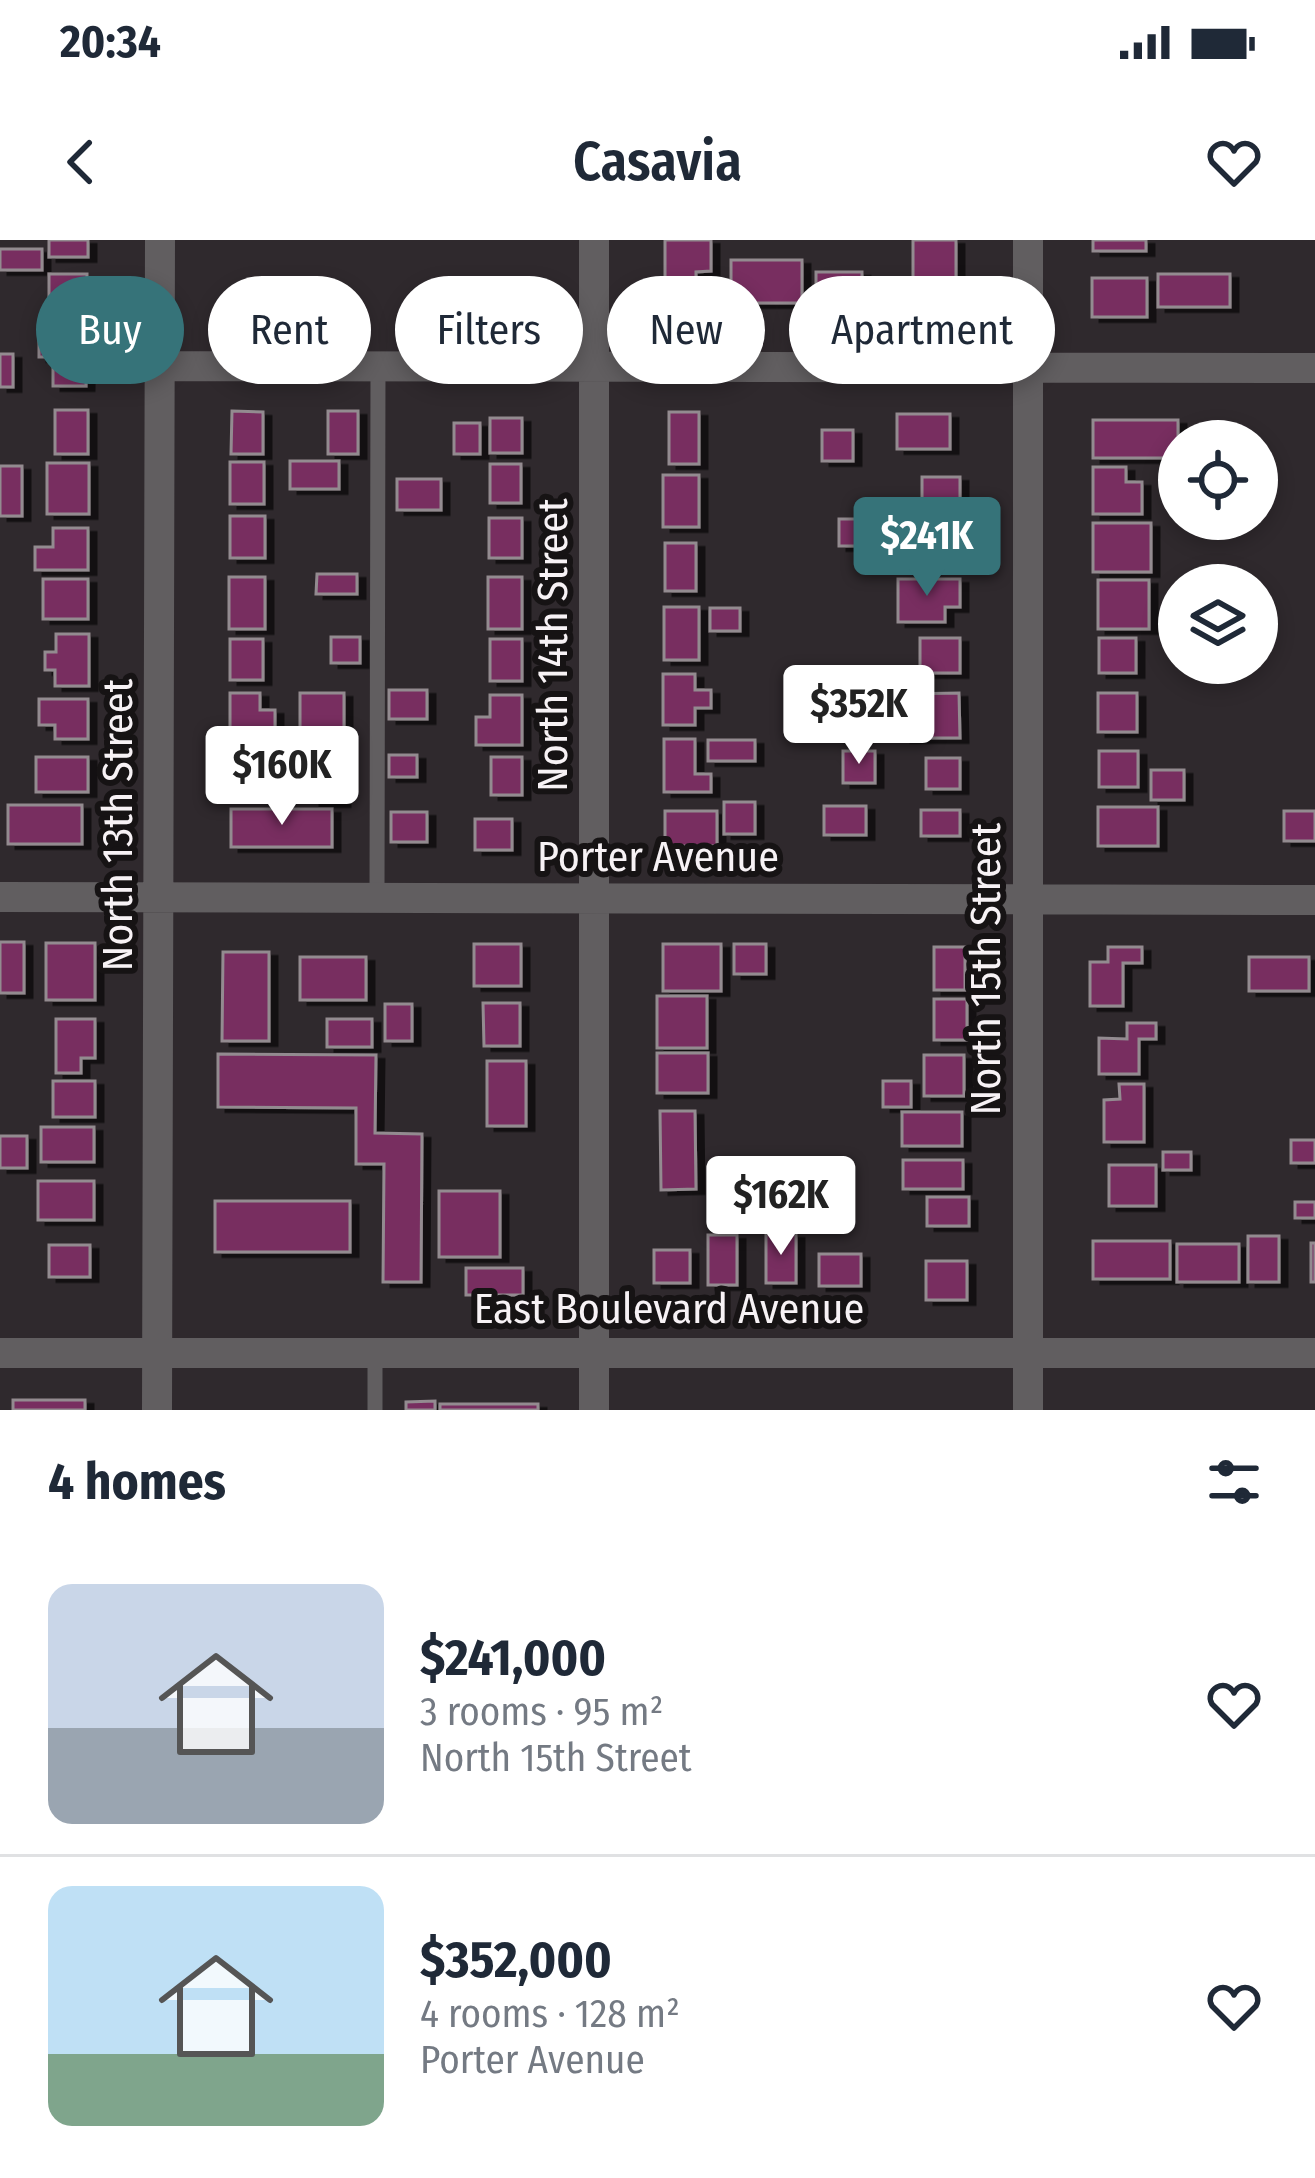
<!DOCTYPE html>
<html lang="en">
<head>
<meta charset="utf-8">
<style>
	:root { --surface:#fff; --page:#f6f6f7; --text:#1f2937; --muted:#747a83; --line:#e0e1e3; --accent:#367379 }
	body { margin:0; font-family:"Fira Sans Condensed",sans-serif; background:var(--page); color:var(--text); height:100vh; display:flex; flex-direction:column; font-size:45px; white-space:nowrap }
	* { box-sizing:border-box; margin:0 }
	p { font-size:39px; color:var(--muted) }
	.icon { flex:none; width:66px; height:66px; fill:none; stroke:currentColor; stroke-width:2; stroke-linecap:round; stroke-linejoin:round }
	.map { position:relative; height:1170px; overflow:hidden }
	.details { display:flex; flex-direction:column; background:var(--surface); flex:1 }
	.details>* { flex:none }
	.guide { position:absolute; left:36px; top:36px; width:1245px; height:108px; display:flex; gap:24px }
	.controls { position:absolute; left:1158px; top:180px; display:grid; gap:24px }
	.controls a { display:grid; place-items:center; width:120px; height:120px; border-radius:50%; background:var(--surface); box-shadow:0 6px 18px #0003; font-size:60px }
	.price { position:absolute; translate:-50% -102px; padding:0 27px; border-radius:12px; background:#fff; color:#222; font-size:39px; line-height:78px; filter:drop-shadow(0 3px 6px #0008) }
	.price::after { content:''; position:absolute; left:50%; top:72px; width:36px; height:27px; margin-left:-18px; background:inherit; clip-path:polygon(0 0,100% 0,50% 100%) }
	.price.active { background:var(--accent); color:#fff }
	ul { padding:0; list-style:none }
	li { display:flex; align-items:center; gap:36px; height:300px; padding:0 48px }
	li+li { border-top:3px solid var(--line) }
	li span { display:grid; place-items:center; flex:none; width:336px; height:240px; border-radius:24px; color:#555 }
	li>.icon { margin-inline-start:auto }
	span .icon { width:144px; height:144px; fill:#fffc; stroke-width:1 }
	li b { font-size:51px }
	h2 { display:flex; justify-content:space-between; align-items:center; height:144px; padding:0 48px; font-size:51px }
	.tag { padding:0 42px; border-radius:54px; background:var(--surface); box-shadow:0 6px 18px #0003; font-size:42px; line-height:108px }
	.tag.active { background:var(--accent); color:#fff }
	.status { display:flex; justify-content:space-between; align-items:center; height:84px; padding:0 60px; background:var(--surface); direction:ltr }
	.status svg { height:33px; fill:currentColor }
	header { display:flex; justify-content:space-between; align-items:center; height:156px; padding:0 48px; background:var(--surface); font-size:54px; font-weight:600 }
	.map>svg:first-child { display:block }
	.building { fill:#782f61; stroke:#938b90; stroke-width:3; filter:url(#shadow) }
	.lines { fill:none; stroke-linecap:round; stroke-linejoin:round }
	.service { stroke:#615e60; stroke-width:15 }
	.minor { stroke:#615e60; stroke-width:30 }
	.labels { text-anchor:middle; stroke-width:12; stroke-linejoin:round; paint-order:stroke }
	.street-label { font-size:42px; fill:#f7f2f5; stroke:#161314 }
</style>
</head>
<body>
<div class="status"><b>20:34</b><svg viewBox="0 0 49 12"><path d="M0 12V9h3v3zM5 12V6h3v6zM10 12V3h3v9zM15 12V0h3v12zM26 1h20v11H26zM47 4h2v5h-2z"/></svg></div>
<header><svg class="icon" aria-label="back" viewBox="0 0 24 24"><path d="M15 5l-7 7 7 7"/></svg>Casavia<svg class="icon" aria-label="heart" viewBox="0 0 24 24"><path d="M12 20l-8-8c-3-5 5-10 8-4 3-6 11-1 8 4z"/></svg></header>
<div class="map">
<svg width="1315" height="1170" viewBox="0 0 1315 1170">
	<defs>
		<filter id="shadow"><feDropShadow dx="8" dy="4.5" stdDeviation="0" flood-color="#0009"/></filter>
	</defs>
	<rect width="100%" height="100%" fill="#2f292d"/>
	<!-- building -->
	<path class="building" d="M49,0H88V17H49Z
		M665,0H711V31L696,32V64H665Z
		M913,0H956V64H913Z
		M1093,0H1146V11H1093Z
		M0,9H42V30H0Z
		M731,20H802V63H731Z
		M816,32H862V62H816Z
		M49,34H87V73H49Z
		M1158,34H1230V67H1158Z
		M1092,38H1147V77H1092Z
		M39,92L87,93L86,146H53V117H39Z
		M0,114H13V147H0Z
		M55,170H88V214H55Z
		M232,171L263,172V214H231Z
		M328,171H358V214H328Z
		M669,172H699V224H669Z
		M897,174H950V209H897Z
		M490,178H522V213H490Z
		M1093,180H1178V218H1093Z
		M454,183H480V214H454Z
		M822,190H853V221H822Z
		M290,221H339V249H290Z
		M230,222H264V264H230Z
		M47,223H89V274H47Z
		M490,224H521V263H490Z
		M0,226H22V276H0Z
		M1093,227H1126V242H1142V274H1093Z
		M663,235H699V287H663Z
		M922,237H960V274H922Z
		M397,239H441V270H397Z
		M230,276H265V318H230Z
		M489,278H522V318H489Z
		M839,279H865V306H839Z
		M922,283H960V320H922Z
		M1093,283H1151V332H1093Z
		M53,288H88V330H35V307H53Z
		M665,303H696V351H665Z
		M317,334H357V354H316Z
		M229,337H265V389H229Z
		M488,337H522V389H488Z
		M43,339H88V379H43Z
		M898,339H960V367H945V382H898Z
		M1098,340H1149V389H1098Z
		M664,367H699V420H664Z
		M710,368H740V391H710Z
		M56,394H89V446H55V430H45V412H56Z
		M331,397H360V423H331Z
		M920,398H960V433H920Z
		M1099,398H1136V433H1099Z
		M230,399H263V440H230Z
		M490,399H522V441H490Z
		M663,434H695V450H711V468H695V485H663Z
		M389,450H427V479H389Z
		M230,453H260V470H275V506H230Z
		M300,453H344V489H300Z
		M959,453L960,498H903V454Z
		M1098,453H1137V492H1098Z
		M490,455H522V505H476V477H490Z
		M39,459H88V499H55V485H39Z
		M664,499H695V534H711V552H664Z
		M708,500H755V521H708Z
		M843,511H875V543H843Z
		M1099,511H1138V547H1099Z
		M230,514H277V541H262V556H230Z
		M389,515H417V537H389Z
		M36,517H88V552H36Z
		M491,517H522V555H491Z
		M926,518H960V549H926Z
		M1151,530H1184V560H1151Z
		M312,533H342V562H312Z
		M724,562H755V594H724Z
		M8,565H82V604H8Z
		M824,566H866V595H824Z
		M1098,567H1158V606H1098Z
		M231,569H332V607H231Z
		M921,570H960V596H921Z
		M665,571H717V606H665Z
		M1284,571H1315V601H1284Z
		M391,572H427V602H391Z
		M475,579H512V610H475Z
		M0,702H24V753H0Z
		M46,703H95V760H46Z
		M474,704H521V746H474Z
		M663,704H721V751H663Z
		M734,704H766V734H734Z
		M934,707H965V750H934Z
		M1108,707H1142V723H1123V766H1090V722H1108Z
		M223,712H269V801H222Z
		M300,717H366V760H300Z
		M1249,717H1309V751H1249Z
		M657,756H707V808H657Z
		M934,759H967V800H934Z
		M483,763H520V806H484Z
		M385,764H412V801H385Z
		M56,779H95V818H81V833H56Z
		M327,779H372V807H327Z
		M1127,783H1156V799H1139V834H1099V798L1127,799Z
		M657,813H708V853H657Z
		M218,814L376,815L375,893L422,894L421,1042H383L384,924H356V868L218,867Z
		M924,815H964V856H924Z
		M487,821H526V886H487Z
		M53,841H95V877H53Z
		M883,841H911V867H883Z
		M1119,844H1144V902H1104V860L1120,859Z
		M660,871H695L696,949L661,950Z
		M902,872H962V906H902Z
		M41,887H94V922H41Z
		M0,896H27V928H0Z
		M1291,900H1315V923H1291Z
		M1163,912H1191V930H1163Z
		M903,920H963V949H903Z
		M1109,925H1156V966H1109Z
		M38,941H94V980H38Z
		M722,948H748V980H722Z
		M439,951H500V1017H439Z
		M927,957H969V986H927Z
		M215,961H350V1012H215Z
		M1295,962H1315V978H1295Z
		M766,994H796V1043H766Z
		M708,995H737V1045H708Z
		M1248,996H1279V1042H1248Z
		M1093,1001H1170V1039H1093Z
		M1311,1003H1315V1042H1311Z
		M1177,1004H1239V1042H1177Z
		M49,1005H90V1037H49Z
		M654,1010H690V1043H654Z
		M819,1014H861V1046H819Z
		M926,1021H967V1060H926Z
		M466,1028H523V1055H466Z
		M13,1160H85V1170H13Z
		M435,1161V1170H406V1162Z
		M440,1164H538V1170H440Z"/>
	<g class="lines">
		<!-- service -->
		<path class="service" d="M377,658L378,126
			M375,1170V1112"/>
		<!-- minor -->
		<path class="minor" d="M1028,0V1170
			M160,126L1315,128
			M0,657L1315,660
			M0,1113H1315
			M157,1170L160,0
			M594,1170V0"/>
	</g>
	<g class="labels">
		<!-- street labels -->
		<g class="street-label">
			<text transform="translate(552 405) rotate(-90)" y="15">North 14th Street</text>
			<text transform="translate(117 585) rotate(-90)" y="15">North 13th Street</text>
			<text x="658" y="631">Porter Avenue</text>
			<text transform="translate(985 729) rotate(-90)" y="15">North 15th Street</text>
			<text x="669" y="1083">East Boulevard Avenue</text>
		</g>
	</g>
</svg>
<div class="controls">
<a><svg class="icon" aria-label="locate" viewBox="0 0 24 24"><circle cx="12" cy="12" r="6"/><path d="M12 2v4M12 18v4M2 12h4M18 12h4"/></svg></a>
<a><svg class="icon" aria-label="layers" viewBox="0 0 24 24"><path d="M12 4l9 5-9 5-9-5zM3 14l9 5 9-5"/></svg></a>
</div>
<b class="price active" style="left:927px;top:359px">$241K</b>
<b class="price" style="left:859px;top:527px">$352K</b>
<b class="price" style="left:282px;top:588px">$160K</b>
<b class="price" style="left:781px;top:1018px">$162K</b>
<div class="guide">
<a class="tag active">Buy</a>
<a class="tag">Rent</a>
<a class="tag">Filters</a>
<a class="tag">New</a>
<a class="tag">Apartment</a>
</div>
</div>
<section class="details">
<h2>4 homes<svg class="icon" aria-label="filters" viewBox="0 0 24 24"><path d="M4 7h16M4 17h16"/><circle cx="9" cy="7" r="2"/><circle cx="15" cy="17" r="2"/></svg></h2>
<ul>
<li><span style="background:linear-gradient(#c9d6e8 60%,#9aa5b1 0)"><svg class="icon" aria-label="home" viewBox="0 0 24 24"><path d="M3 11l9-7 9 7M6 9v11h12V9"/></svg></span><div><b>$241,000</b><p>3 rooms · 95 m²</p><p>North 15th Street</p></div><svg class="icon" aria-label="heart" viewBox="0 0 24 24"><path d="M12 20l-8-8c-3-5 5-10 8-4 3-6 11-1 8 4z"/></svg></li>
<li><span style="background:linear-gradient(#bfe0f5 70%,#7fa58c 0)"><svg class="icon" aria-label="home" viewBox="0 0 24 24"><path d="M3 11l9-7 9 7M6 9v11h12V9"/></svg></span><div><b>$352,000</b><p>4 rooms · 128 m²</p><p>Porter Avenue</p></div><svg class="icon" aria-label="heart" viewBox="0 0 24 24"><path d="M12 20l-8-8c-3-5 5-10 8-4 3-6 11-1 8 4z"/></svg></li>
</ul>
</section>
</body>
</html>
